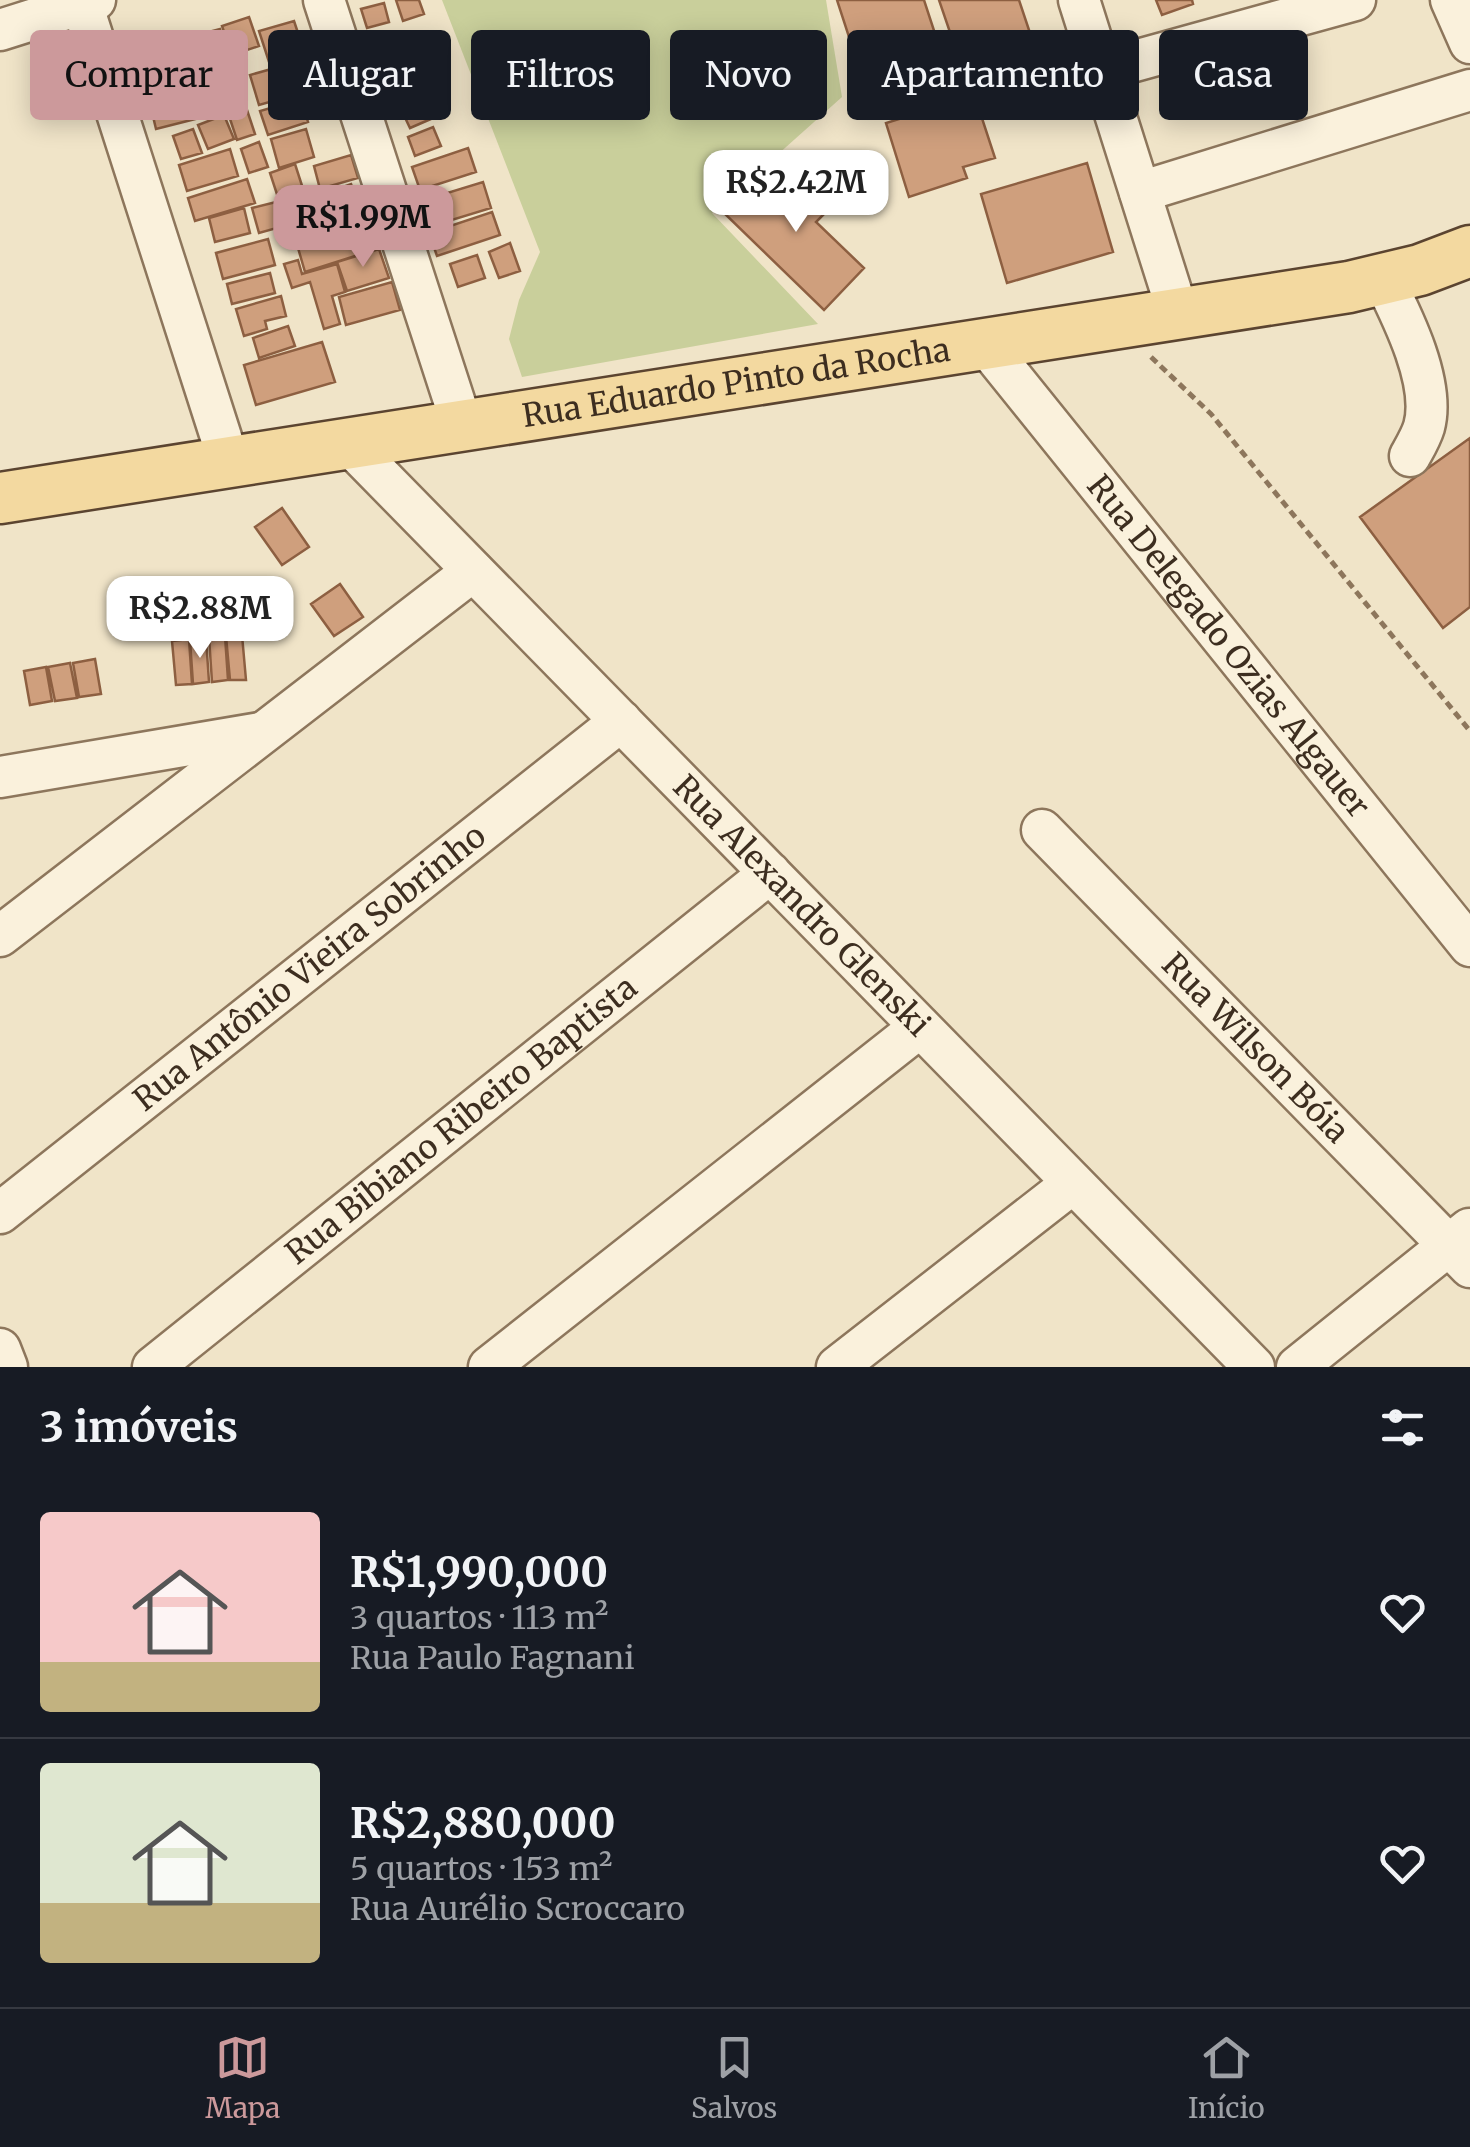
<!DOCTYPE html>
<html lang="pt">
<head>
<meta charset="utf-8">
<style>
	:root { --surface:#171b24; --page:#242831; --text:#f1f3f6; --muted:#9ea1a6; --line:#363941; --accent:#cc999b }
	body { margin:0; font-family:Merriweather,serif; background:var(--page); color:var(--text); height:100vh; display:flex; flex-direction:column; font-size:38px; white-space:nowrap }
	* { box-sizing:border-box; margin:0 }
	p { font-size:32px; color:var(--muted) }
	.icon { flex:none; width:55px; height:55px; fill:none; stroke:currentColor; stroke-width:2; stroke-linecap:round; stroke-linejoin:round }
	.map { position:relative; height:1367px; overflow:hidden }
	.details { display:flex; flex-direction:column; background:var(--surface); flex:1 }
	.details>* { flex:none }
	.banner { position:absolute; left:30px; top:30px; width:1410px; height:90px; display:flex; gap:20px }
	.price { position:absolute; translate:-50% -85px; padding:0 22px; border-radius:20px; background:#fff; color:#222; font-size:32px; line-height:65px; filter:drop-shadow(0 2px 5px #0008) }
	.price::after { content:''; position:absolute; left:50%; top:60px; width:30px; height:22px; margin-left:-15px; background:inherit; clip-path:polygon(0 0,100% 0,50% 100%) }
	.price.active { background:var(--accent); color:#111 }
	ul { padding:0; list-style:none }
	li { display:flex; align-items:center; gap:30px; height:250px; padding:0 40px }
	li+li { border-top:2px solid var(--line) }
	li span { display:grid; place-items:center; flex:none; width:280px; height:200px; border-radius:10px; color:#555 }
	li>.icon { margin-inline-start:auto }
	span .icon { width:120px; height:120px; fill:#fffc; stroke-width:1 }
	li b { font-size:42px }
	h2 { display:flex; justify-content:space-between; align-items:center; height:120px; padding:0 40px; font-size:42px }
	.pill { padding:0 35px; border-radius:10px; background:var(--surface); box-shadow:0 5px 25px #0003; font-size:35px; line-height:90px }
	.pill.active { background:var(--accent); color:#111 }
	.dock { display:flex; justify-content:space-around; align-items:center; height:140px; border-top:2px solid var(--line); background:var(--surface); font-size:28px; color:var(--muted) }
	.dock a { display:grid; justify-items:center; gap:5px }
	.dock .active { color:var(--accent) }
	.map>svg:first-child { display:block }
	.green { fill:#c9cf9b }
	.building { fill:#cf9f7d; stroke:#8d5f41; stroke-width:2.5 }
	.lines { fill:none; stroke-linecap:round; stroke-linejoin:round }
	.minor-casing { stroke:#8d765c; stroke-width:45 }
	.major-casing { stroke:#5b4430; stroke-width:55 }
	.path { stroke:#8d765c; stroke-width:5; stroke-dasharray:8 5; stroke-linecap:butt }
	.minor { stroke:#faf1dc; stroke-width:40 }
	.major { stroke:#f3d9a0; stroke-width:50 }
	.labels { text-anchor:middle; stroke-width:8; stroke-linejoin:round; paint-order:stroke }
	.street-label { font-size:32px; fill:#3d2e20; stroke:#f7eed8 }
</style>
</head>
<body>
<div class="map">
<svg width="1470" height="1367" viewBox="0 0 1470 1367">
	<rect width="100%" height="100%" fill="#f0e4c8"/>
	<!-- green -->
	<path class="green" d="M442,0H826L842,97L712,213L818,324L522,377L509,339L519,300L540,252Z"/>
	<!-- building -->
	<path class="building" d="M396,0H419L424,14L403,21Z
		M837,0H924L939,46L953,41L939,0H1019L1040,63L875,117Z
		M1156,0H1192L1193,4L1162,15Z
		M384,3L389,22L367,28L361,9Z
		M249,17L259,46L232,55L222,26Z
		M294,21L305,54L270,65L259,31Z
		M220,29L228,57L194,66L186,38Z
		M176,37L184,64L144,76L136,49Z
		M397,37L404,56L384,64L377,45Z
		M424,53L434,86L406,94L397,61Z
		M226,61L233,81L201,92L194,72Z
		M289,64L298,94L259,105L250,75Z
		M187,68L194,90L149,104L143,81Z
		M431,94L440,115L410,128L400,107Z
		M201,95L207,116L156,129L151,108Z
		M301,99L308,122L268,135L260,111Z
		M941,106L945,116L978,106L995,158L963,167L967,178L909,197L886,123Z
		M247,110L255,134L237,140L229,116Z
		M224,115L234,139L208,149L198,125Z
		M433,127L441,146L415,156L408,137Z
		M193,129L202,153L181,159L173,136Z
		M306,129L314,157L279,168L271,139Z
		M259,142L268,167L249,173L241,149Z
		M468,148L476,172L420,190L412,167Z
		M230,149L238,176L187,191L179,165Z
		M351,155L358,178L320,189L314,166Z
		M1087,163L1113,252L1007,283L981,194Z
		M295,164L315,226L290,234L270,173Z
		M801,169L835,203L816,222L864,268L824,310L724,213L764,172L782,189Z
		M247,179L255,203L195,221L188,198Z
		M483,182L491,208L442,223L434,197Z
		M351,184L362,217L331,227L320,195Z
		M276,202L284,226L259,233L252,208Z
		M244,208L250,233L215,242L209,218Z
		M492,212L500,235L437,256L429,233Z
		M370,218L380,248L305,272L296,241Z
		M268,239L275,265L223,279L216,253Z
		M510,243L520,271L499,278L489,252Z
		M379,249L389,278L347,291L337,262Z
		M477,255L485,278L458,287L450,264Z
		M298,260L302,274L337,264L345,292L332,296L340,324L324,329L310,282L292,288L284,264Z
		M270,273L275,293L232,304L227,284Z
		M392,282L400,310L346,325L339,297Z
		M281,296L286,316L265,321L267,329L244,336L236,309Z
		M288,326L295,346L259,358L253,338Z
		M322,342L335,382L256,405L244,365Z
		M1470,438V607L1443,628L1360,517Z
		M282,508L309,547L282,565L255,527Z
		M340,584L363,617L334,636L311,604Z
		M242,635L246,680H230L226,636Z
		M225,636L228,680L212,682L209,637Z
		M206,638L209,682L193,684L190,640Z
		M189,639L192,684L176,685L172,641Z
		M95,659L101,694L79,697L73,663Z
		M70,663L77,698L55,701L48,667Z
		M46,667L52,701L30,705L24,671Z"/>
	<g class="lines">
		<!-- minor casing -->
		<g class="minor-casing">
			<g id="minor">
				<path d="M324,0L462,425"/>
				<path d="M1079,0L1178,313"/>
				<path d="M1451,0L1470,43"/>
				<path d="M82,4L229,462"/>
				<path d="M0,30L95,0"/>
				<path d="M1102,70L1355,0"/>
				<path d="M1140,192L1470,90"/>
				<path d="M1384,280C1403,318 1436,384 1424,427C1421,437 1415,447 1410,456"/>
				<path id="s1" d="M985,344L1470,946"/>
				<path id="s2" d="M348,443L1254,1367"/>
				<path d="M0,777L260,733"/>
				<path id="s3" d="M1042,830L1470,1267"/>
				<path d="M0,936L473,571"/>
				<path id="s4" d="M0,1213L621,721"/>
				<path d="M0,1349L7,1367"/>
				<path id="s5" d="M153,1367L770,873"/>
				<path d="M489,1367L920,1027"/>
				<path d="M837,1367L1073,1183"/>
				<path d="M1297,1367L1469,1229"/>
			</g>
		</g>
		<!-- major casing -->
		<g class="major-casing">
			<g id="major">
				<path id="s6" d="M0,498L1349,287L1420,270L1470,251"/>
			</g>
		</g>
		<!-- path -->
		<path class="path" d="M1151,357L1211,414L1470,731"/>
		<!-- minor -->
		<use href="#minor" class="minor"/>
		<!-- major -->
		<use href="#major" class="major"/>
	</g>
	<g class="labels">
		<!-- street labels -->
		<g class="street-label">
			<text dy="11" stroke="none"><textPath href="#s6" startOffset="745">Rua Eduardo Pinto da Rocha</textPath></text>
			<text dy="11" stroke="none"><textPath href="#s1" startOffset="388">Rua Delegado Ozias Algauer</textPath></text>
			<text dy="11" stroke="none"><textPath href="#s2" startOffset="648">Rua Alexandro Glenski</textPath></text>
			<text dy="11" stroke="none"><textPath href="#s4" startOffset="395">Rua Antônio Vieira Sobrinho</textPath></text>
			<text dy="11" stroke="none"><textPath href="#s3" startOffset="305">Rua Wilson Bóia</textPath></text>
			<text dy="11" stroke="none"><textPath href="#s5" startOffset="395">Rua Bibiano Ribeiro Baptista</textPath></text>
		</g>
	</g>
</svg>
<b class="price" style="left:796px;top:235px">R$2.42M</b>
<b class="price active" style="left:363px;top:270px">R$1.99M</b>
<b class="price" style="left:200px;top:661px">R$2.88M</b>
<div class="banner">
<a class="pill active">Comprar</a>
<a class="pill">Alugar</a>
<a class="pill">Filtros</a>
<a class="pill">Novo</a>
<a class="pill">Apartamento</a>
<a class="pill">Casa</a>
</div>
</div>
<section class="details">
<h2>3 imóveis<svg class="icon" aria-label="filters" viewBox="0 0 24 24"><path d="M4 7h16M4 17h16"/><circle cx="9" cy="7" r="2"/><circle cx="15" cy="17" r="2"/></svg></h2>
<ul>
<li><span style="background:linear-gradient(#f6c9c9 75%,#c2b280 0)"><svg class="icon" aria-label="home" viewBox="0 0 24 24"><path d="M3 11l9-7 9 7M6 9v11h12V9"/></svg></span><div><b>R$1,990,000</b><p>3 quartos · 113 m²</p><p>Rua Paulo Fagnani</p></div><svg class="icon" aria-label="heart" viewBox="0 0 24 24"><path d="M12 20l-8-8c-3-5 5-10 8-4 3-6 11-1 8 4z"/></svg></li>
<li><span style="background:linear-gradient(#dfe7d0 70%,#c2b280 0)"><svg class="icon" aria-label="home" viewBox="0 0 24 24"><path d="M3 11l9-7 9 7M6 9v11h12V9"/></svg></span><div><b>R$2,880,000</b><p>5 quartos · 153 m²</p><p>Rua Aurélio Scroccaro</p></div><svg class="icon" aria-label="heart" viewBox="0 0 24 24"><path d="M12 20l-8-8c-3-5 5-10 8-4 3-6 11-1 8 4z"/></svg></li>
</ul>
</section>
<nav class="dock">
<a class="active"><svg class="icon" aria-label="map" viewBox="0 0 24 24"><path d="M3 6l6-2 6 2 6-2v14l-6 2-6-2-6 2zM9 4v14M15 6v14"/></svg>Mapa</a>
<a><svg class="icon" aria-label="saved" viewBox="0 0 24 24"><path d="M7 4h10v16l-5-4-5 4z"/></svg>Salvos</a>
<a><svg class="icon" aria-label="home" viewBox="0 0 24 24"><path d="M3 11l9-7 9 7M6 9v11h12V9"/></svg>Início</a>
</nav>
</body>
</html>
